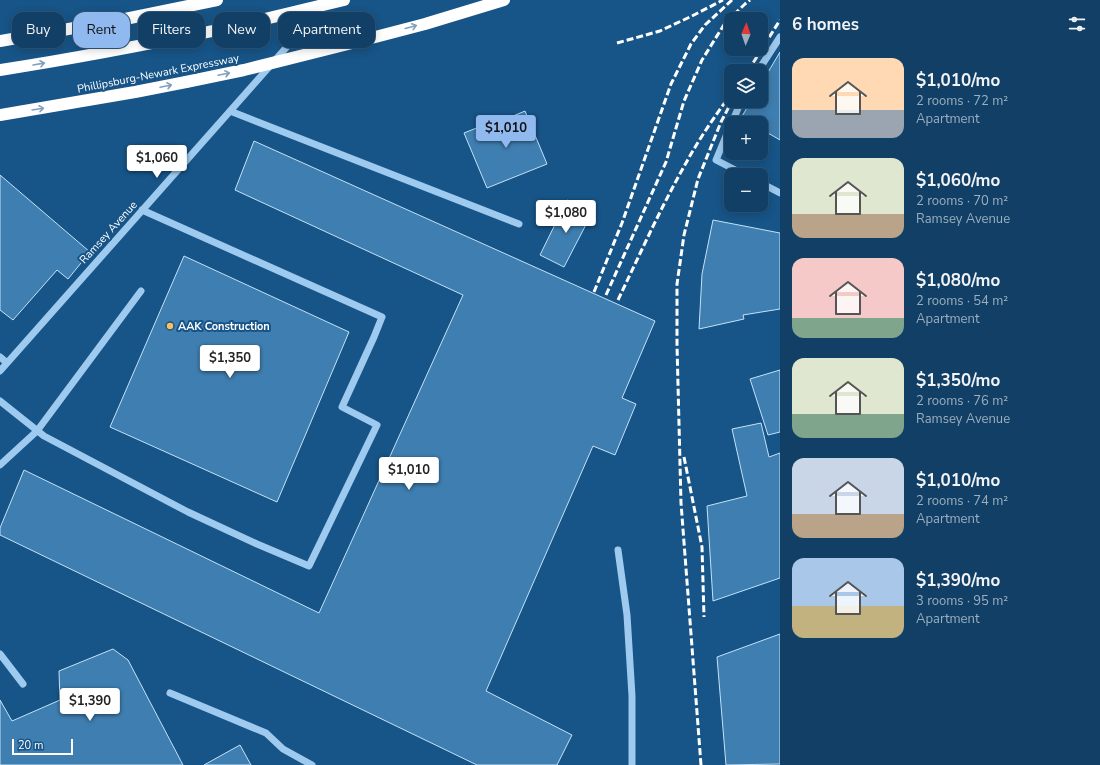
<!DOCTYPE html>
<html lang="en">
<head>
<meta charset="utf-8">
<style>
	:root { --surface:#113f65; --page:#1e4a6e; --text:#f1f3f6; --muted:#9cafbf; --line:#305879; --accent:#90b9f0 }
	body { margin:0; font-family:"Nunito Sans",sans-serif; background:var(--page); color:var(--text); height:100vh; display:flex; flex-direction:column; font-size:15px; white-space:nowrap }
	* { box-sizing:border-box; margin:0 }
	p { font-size:13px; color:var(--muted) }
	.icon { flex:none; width:22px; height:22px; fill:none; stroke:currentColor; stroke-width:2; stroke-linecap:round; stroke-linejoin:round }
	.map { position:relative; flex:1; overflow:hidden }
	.side { display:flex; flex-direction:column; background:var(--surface); width:320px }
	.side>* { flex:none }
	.banner { position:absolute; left:12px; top:12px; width:380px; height:36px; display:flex; gap:8px }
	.needle { width:26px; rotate:2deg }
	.controls { position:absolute; left:724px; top:12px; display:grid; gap:8px }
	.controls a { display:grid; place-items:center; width:44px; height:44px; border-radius:8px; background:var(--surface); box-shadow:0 2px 10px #0003,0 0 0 1px var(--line); font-size:20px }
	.scale { position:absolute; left:12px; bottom:10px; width:61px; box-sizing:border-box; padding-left:4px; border:2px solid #fff; border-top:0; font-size:11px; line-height:14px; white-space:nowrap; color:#fff; -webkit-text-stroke:3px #175487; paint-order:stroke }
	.price { position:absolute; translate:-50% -34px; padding:0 9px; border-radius:4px; background:#fff; color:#222; font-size:13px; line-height:26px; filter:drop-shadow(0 1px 2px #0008) }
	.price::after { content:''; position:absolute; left:50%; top:24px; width:12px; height:9px; margin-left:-6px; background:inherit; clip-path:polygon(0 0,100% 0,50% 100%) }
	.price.current { background:var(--accent); color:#111 }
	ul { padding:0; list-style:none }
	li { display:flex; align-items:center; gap:12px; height:100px; padding:0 12px }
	li span { display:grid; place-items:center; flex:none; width:112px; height:80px; border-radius:12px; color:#555 }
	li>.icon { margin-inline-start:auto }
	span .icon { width:48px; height:48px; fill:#fffc; stroke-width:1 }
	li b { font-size:17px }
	h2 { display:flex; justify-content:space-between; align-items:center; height:48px; padding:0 12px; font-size:17px }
	.chip { padding:0 14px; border-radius:12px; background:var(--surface); box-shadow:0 2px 10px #0003,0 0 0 1px var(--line); font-size:14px; line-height:36px }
	.chip.current { background:var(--accent); color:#111 }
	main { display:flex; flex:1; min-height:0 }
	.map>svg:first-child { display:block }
	.building { fill:#3f7eb0; stroke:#c3e2fa }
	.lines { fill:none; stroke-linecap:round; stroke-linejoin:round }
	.minor { stroke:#9dcaee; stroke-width:7 }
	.highway { stroke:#fff; stroke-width:12 }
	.rail { stroke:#fff; stroke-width:3; stroke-dasharray:7 3; stroke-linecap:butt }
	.highway-bridge { stroke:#fff; stroke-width:12 }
	.oneway { stroke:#7fa1bd }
	.poi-dot { fill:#ffbe59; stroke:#175487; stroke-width:1.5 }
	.labels { text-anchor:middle; stroke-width:4; stroke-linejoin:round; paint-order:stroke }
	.street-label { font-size:11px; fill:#fff; stroke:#175487 }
	.poi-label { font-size:11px; font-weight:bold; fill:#fff; stroke:#175487; text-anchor:start }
</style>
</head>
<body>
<main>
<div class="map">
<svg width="780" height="765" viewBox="0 0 780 765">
	<rect width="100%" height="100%" fill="#175487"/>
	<!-- building -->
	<path class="building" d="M780,52V140L761,129V123H750L741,118L751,101H761V84Z
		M525,111L547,164L487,188L464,133L479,127L480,130Z
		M254,141L655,321L622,398L636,404L615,455L593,446L486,691L572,735L557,765H477L0,535V528L24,470L319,613L463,295L235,190Z
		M0,175L90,252L68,279L57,270L13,320L0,310Z
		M567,200L592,213L564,267L540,255Z
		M713,220L780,233V309L743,315L744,319L699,329L702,274Z
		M184,256L349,332L277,502L110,427Z
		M780,370V432L768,435L750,379Z
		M761,423L769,457L780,453V578L713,601L707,506L747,496L732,429Z
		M780,634V764L726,765L717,657Z
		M113,649L128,660L183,765H0V700L12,721L60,700L59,671Z
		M240,745L251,765H204Z"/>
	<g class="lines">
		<!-- minor -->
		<path class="minor" d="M758,71L780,37
			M230,111L519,224
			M732,123L741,101
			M731,124L716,160L745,175
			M761,183L780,193
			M0,357L7,363
			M0,371L323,6
			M0,401L44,436L188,512L257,544L309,566L377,425L342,407L374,337L382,317L142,210
			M0,465L37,431L141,291
			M618,550L627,615L632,696V765
			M0,654L23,684
			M170,693L266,733L283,749L312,765"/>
		<!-- highway -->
		<path class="highway" d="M0,41L125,19L217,0
			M360,41L425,24L504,0
			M0,70C78,58 155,43 232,27
			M0,115L135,92L186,82"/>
		<!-- rail -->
		<path class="rail" d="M617,43L660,31L692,16L723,0
			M748,71L780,20
			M594,292L622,223L671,84L691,44L705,25L732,0
			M606,295L666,162L684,101L702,60L725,23L745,4L750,0
			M618,300C640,254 661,207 686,163C699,139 715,116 731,94
			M684,457L702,547L704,617
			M701,765L681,503L677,345V284L684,235L698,179L721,122L732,101"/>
		<!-- highway-bridge -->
		<path class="highway-bridge" d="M232,27L344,0
			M186,82L244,70L360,41"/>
	</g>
	<!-- one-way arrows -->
	<defs><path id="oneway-shaft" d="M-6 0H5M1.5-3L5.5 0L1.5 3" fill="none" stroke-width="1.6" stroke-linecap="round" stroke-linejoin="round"/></defs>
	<g class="oneway">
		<use href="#oneway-shaft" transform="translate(411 27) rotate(-15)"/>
		<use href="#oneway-shaft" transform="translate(39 64) rotate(-10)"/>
		<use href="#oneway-shaft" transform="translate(224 74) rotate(-12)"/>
		<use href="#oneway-shaft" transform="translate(166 86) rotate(-12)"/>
		<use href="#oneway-shaft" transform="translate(38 109) rotate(-9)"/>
	</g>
	<!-- markers -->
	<circle class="poi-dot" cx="170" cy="326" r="4"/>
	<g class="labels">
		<!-- street labels -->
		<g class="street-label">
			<text transform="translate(158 73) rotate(-11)" y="4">Phillipsburg-Newark Expressway</text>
			<text transform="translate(108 232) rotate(-48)" y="4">Ramsey Avenue</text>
		</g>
		<!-- poi labels -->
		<g class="poi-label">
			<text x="178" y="330">AAK Construction</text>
		</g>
	</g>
</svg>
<div class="controls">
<a><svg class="needle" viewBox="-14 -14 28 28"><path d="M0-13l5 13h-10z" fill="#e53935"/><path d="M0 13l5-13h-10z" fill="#9cafbf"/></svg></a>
<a><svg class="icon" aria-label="layers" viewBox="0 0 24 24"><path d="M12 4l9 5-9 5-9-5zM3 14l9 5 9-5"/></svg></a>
<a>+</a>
<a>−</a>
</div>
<div class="scale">20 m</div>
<b class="price current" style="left:506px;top:149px">$1,010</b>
<b class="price" style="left:157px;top:179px">$1,060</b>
<b class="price" style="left:566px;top:234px">$1,080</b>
<b class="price" style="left:230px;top:379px">$1,350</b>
<b class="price" style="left:409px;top:491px">$1,010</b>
<b class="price" style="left:90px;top:722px">$1,390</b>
<div class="banner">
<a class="chip">Buy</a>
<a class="chip current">Rent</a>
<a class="chip">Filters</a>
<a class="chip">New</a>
<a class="chip">Apartment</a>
</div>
</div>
<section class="side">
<h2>6 homes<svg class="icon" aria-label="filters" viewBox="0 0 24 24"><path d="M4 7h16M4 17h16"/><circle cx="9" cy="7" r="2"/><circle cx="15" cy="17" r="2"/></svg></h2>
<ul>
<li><span style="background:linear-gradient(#ffd9b3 65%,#9aa5b1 0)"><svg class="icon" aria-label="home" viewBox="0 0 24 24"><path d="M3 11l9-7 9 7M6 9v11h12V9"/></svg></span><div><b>$1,010/mo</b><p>2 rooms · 72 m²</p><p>Apartment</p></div></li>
<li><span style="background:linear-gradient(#dfe7d0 70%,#b9a48a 0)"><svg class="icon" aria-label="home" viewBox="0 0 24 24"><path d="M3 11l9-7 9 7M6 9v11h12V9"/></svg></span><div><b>$1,060/mo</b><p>2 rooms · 70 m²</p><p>Ramsey Avenue</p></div></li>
<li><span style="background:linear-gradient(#f6c9c9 75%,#7fa58c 0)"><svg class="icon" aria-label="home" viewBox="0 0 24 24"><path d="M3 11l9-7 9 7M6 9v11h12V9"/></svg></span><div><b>$1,080/mo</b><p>2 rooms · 54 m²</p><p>Apartment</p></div></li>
<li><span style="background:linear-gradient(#dfe7d0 70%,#7fa58c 0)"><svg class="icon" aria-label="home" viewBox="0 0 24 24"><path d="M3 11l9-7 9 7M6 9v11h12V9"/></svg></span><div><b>$1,350/mo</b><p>2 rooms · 76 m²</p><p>Ramsey Avenue</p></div></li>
<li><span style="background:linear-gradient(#c9d6e8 70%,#b9a48a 0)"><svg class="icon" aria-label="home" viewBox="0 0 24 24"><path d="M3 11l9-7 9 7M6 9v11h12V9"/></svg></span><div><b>$1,010/mo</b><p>2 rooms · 74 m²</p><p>Apartment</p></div></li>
<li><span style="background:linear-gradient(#a9c7e8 60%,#c2b280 0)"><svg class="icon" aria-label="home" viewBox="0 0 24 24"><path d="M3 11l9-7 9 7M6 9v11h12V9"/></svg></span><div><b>$1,390/mo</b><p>3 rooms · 95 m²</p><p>Apartment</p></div></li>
</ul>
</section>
</main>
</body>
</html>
